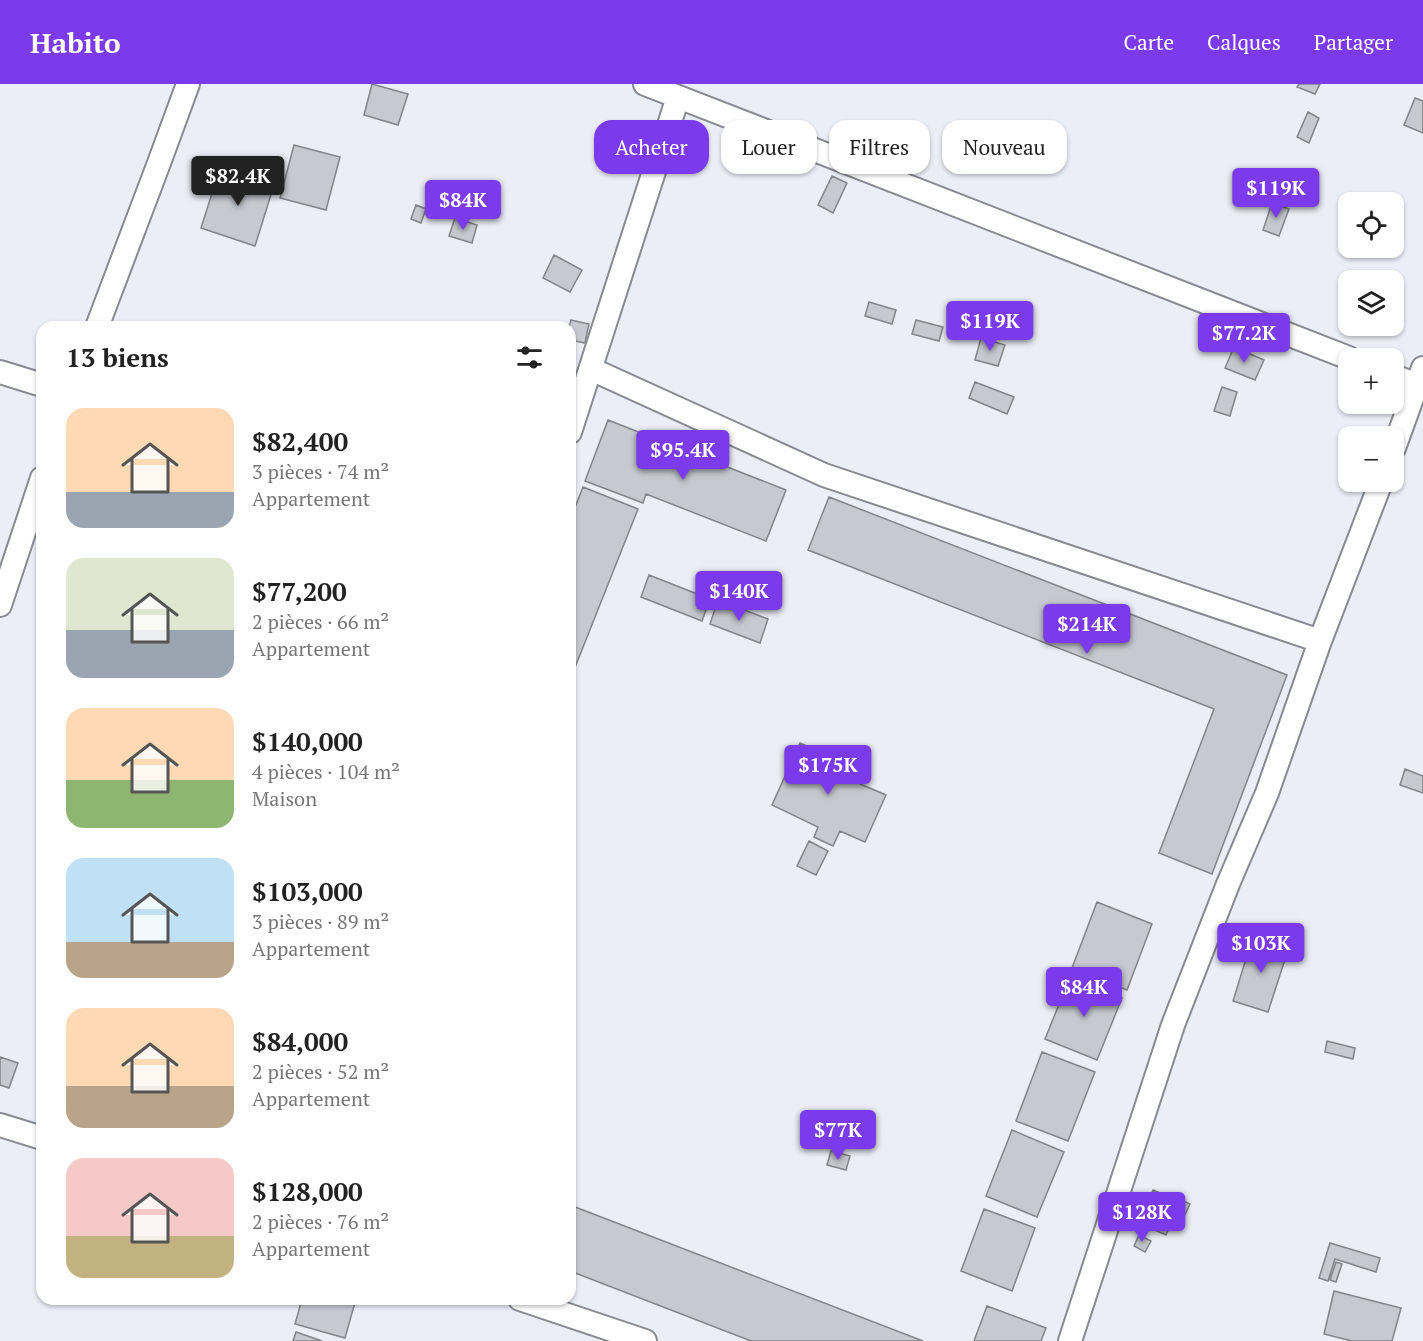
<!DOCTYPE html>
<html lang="fr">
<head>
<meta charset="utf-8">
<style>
	:root { --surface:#fff; --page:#f2f2f2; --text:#222; --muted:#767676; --accent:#7c3aed }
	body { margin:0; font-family:"PT Serif",serif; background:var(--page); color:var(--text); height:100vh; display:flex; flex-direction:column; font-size:22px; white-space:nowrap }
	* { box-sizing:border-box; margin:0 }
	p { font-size:20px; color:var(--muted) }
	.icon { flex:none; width:33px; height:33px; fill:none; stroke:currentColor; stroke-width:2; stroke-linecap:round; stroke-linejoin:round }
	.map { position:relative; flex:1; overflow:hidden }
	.drawer { position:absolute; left:36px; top:237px; width:540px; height:984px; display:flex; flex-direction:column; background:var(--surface); border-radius:18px; box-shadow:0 2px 4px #0004 }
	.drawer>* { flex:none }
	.hud { position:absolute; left:594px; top:36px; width:570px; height:54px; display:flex; gap:12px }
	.controls { position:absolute; left:1338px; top:108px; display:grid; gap:12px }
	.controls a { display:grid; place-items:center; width:66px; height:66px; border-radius:12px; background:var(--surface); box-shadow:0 2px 4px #0004; font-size:30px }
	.price { position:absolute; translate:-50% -51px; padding:0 14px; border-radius:6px; background:var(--accent); color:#fff; font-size:20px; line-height:39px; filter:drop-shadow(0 2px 3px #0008) }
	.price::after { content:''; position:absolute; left:50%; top:36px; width:18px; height:14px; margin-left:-9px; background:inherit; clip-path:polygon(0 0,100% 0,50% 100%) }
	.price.active { background:#222; color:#fff }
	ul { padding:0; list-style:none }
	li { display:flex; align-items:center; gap:18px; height:150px; padding:0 30px }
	li span { display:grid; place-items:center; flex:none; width:168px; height:120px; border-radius:18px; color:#555 }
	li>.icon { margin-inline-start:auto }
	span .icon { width:72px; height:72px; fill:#fffc; stroke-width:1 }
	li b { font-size:26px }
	h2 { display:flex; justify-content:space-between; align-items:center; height:72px; padding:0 30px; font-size:26px }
	.tag { padding:0 21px; border-radius:18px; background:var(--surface); box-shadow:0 2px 4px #0004; font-size:21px; line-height:54px }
	.tag.active { background:var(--accent); color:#fff }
	header { display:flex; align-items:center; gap:36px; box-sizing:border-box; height:84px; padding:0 30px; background:var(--accent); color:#fff }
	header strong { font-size:28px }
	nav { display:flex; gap:33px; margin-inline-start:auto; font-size:21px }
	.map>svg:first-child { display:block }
	.building { fill:#c6c9d1; stroke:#81848b; stroke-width:1.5 }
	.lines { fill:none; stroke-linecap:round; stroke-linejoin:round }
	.minor-casing { stroke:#878a91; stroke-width:26 }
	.minor { stroke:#fff; stroke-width:22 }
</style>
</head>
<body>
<header>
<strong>Habito</strong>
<nav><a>Carte</a><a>Calques</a><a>Partager</a></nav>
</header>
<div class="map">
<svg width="1423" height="1257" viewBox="0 0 1423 1257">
	<rect width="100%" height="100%" fill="#ebeef7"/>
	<!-- building -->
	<path class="building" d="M372,0L408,10L398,41L364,31Z
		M1299,0H1320L1315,10L1297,3Z
		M1415,14L1423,17V49L1404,41Z
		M1308,28L1319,34L1309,59L1297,53Z
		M294,61L340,73L326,126L280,114Z
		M220,84L274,101L255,162L201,144Z
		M832,92L847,99L833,129L818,121Z
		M1272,119L1289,125L1279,152L1263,146Z
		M416,121L426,125L421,139L411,135Z
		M455,134L477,141L472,159L449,152Z
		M554,171L582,186L570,208L543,194Z
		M869,218L896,226L892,240L865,232Z
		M571,236L589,240L585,259L570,256L569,243Z
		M916,236L943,243L939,257L912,250Z
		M981,254L1005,261L998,282L975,276Z
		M1234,263L1264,276L1255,296L1225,284Z
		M975,298L1014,313L1007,330L969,314Z
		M1222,303L1237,308L1230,332L1214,327Z
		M608,336L786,406L766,457L646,410L643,419L585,397Z
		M583,403L638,425L570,596V436Z
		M829,413L1287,591L1212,790L1159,769L1214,625L808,466Z
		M649,491L710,515L702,537L641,513Z
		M718,516L768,535L760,559L710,540Z
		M800,659L863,688L858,699L886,711L865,758L840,747L833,762L814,753L818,743L772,721Z
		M1405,685L1423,692V709L1400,701Z
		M809,757L828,767L816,791L797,782Z
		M1097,818L1152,840L1127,906L1072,884Z
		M1253,852L1289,863L1268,928L1233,917Z
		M1070,893L1122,914L1097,976L1045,955Z
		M1327,957L1355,964L1353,975L1325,968Z
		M1042,968L1095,988L1068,1057L1016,1037Z
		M0,973L18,979L9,1004L0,1001Z
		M1012,1046L1064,1068L1037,1133L986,1112Z
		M831,1067L850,1072L846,1086L827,1081Z
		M1153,1106L1167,1112L1160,1129L1173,1135L1166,1151L1139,1139Z
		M1171,1111L1190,1120L1182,1137L1163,1128Z
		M570,1121L923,1257H751L570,1187Z
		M984,1125L1035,1144L1012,1207L961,1187Z
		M1139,1151L1151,1157L1145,1168L1134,1162Z
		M1330,1159L1380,1174L1376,1188L1335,1175L1328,1197L1319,1194Z
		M1336,1178L1342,1180L1336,1198L1330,1196Z
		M1334,1207L1401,1224L1392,1257H1352L1324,1250Z
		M302,1215H356L345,1254L295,1240Z
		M987,1222L1046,1244L1041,1257H974Z
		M296,1248L322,1257H293Z"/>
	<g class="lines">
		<!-- minor casing -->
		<g class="minor-casing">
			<path id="minor" d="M645,0L1349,274
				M97,243L159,79L188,0
				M591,285L824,391L1320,557
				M0,288L42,301
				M1394,292L1417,301
				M570,348L678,13
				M1394,364L1423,284
				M0,521L42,394
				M0,1041L42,1054
				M520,1215L645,1257
				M1070,1257L1173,941L1228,800L1267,709L1320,557L1381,398"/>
		</g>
		<!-- minor -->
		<use href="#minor" class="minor"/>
	</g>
</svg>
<div class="controls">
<a><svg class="icon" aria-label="locate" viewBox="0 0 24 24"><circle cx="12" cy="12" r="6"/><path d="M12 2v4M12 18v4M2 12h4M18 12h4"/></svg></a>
<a><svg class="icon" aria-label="layers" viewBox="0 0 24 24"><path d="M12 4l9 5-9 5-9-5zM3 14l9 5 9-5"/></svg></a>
<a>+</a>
<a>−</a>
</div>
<b class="price active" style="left:238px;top:123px">$82.4K</b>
<b class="price" style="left:1276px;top:135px">$119K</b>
<b class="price" style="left:463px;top:147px">$84K</b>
<b class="price" style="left:990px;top:268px">$119K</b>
<b class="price" style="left:1244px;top:280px">$77.2K</b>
<b class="price" style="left:683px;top:397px">$95.4K</b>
<b class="price" style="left:739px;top:538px">$140K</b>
<b class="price" style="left:1087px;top:571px">$214K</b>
<b class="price" style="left:828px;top:712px">$175K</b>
<b class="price" style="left:1261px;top:890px">$103K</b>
<b class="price" style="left:1084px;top:934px">$84K</b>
<b class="price" style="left:838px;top:1077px">$77K</b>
<b class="price" style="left:1142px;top:1159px">$128K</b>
<div class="hud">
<a class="tag active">Acheter</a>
<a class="tag">Louer</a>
<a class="tag">Filtres</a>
<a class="tag">Nouveau</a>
</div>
<section class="drawer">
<h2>13 biens<svg class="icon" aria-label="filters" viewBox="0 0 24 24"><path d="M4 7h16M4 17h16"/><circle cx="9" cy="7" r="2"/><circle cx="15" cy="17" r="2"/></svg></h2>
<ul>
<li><span style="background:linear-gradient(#ffd9b3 70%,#9aa5b1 0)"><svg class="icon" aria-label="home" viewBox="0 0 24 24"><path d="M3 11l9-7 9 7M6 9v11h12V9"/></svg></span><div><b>$82,400</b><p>3 pièces · 74 m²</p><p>Appartement</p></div></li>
<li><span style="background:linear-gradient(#dfe7d0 60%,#9aa5b1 0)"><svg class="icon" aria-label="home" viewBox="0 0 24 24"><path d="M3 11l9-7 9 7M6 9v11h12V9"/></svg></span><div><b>$77,200</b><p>2 pièces · 66 m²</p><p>Appartement</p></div></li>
<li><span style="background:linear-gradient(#ffd9b3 60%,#8fb573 0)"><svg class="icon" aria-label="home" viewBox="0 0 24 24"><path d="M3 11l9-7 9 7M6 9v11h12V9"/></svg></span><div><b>$140,000</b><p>4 pièces · 104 m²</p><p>Maison</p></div></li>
<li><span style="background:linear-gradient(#bfe0f5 70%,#b9a48a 0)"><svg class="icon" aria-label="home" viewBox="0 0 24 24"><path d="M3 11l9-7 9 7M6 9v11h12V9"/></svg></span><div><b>$103,000</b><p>3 pièces · 89 m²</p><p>Appartement</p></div></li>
<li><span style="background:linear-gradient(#ffd9b3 65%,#b9a48a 0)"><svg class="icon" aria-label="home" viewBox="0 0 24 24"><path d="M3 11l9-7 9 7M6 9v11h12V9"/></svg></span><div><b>$84,000</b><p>2 pièces · 52 m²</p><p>Appartement</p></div></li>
<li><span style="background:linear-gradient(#f6c9c9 65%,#c2b280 0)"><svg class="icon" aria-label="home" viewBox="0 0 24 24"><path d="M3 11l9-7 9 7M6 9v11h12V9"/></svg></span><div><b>$128,000</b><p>2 pièces · 76 m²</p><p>Appartement</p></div></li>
</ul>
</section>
</div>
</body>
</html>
